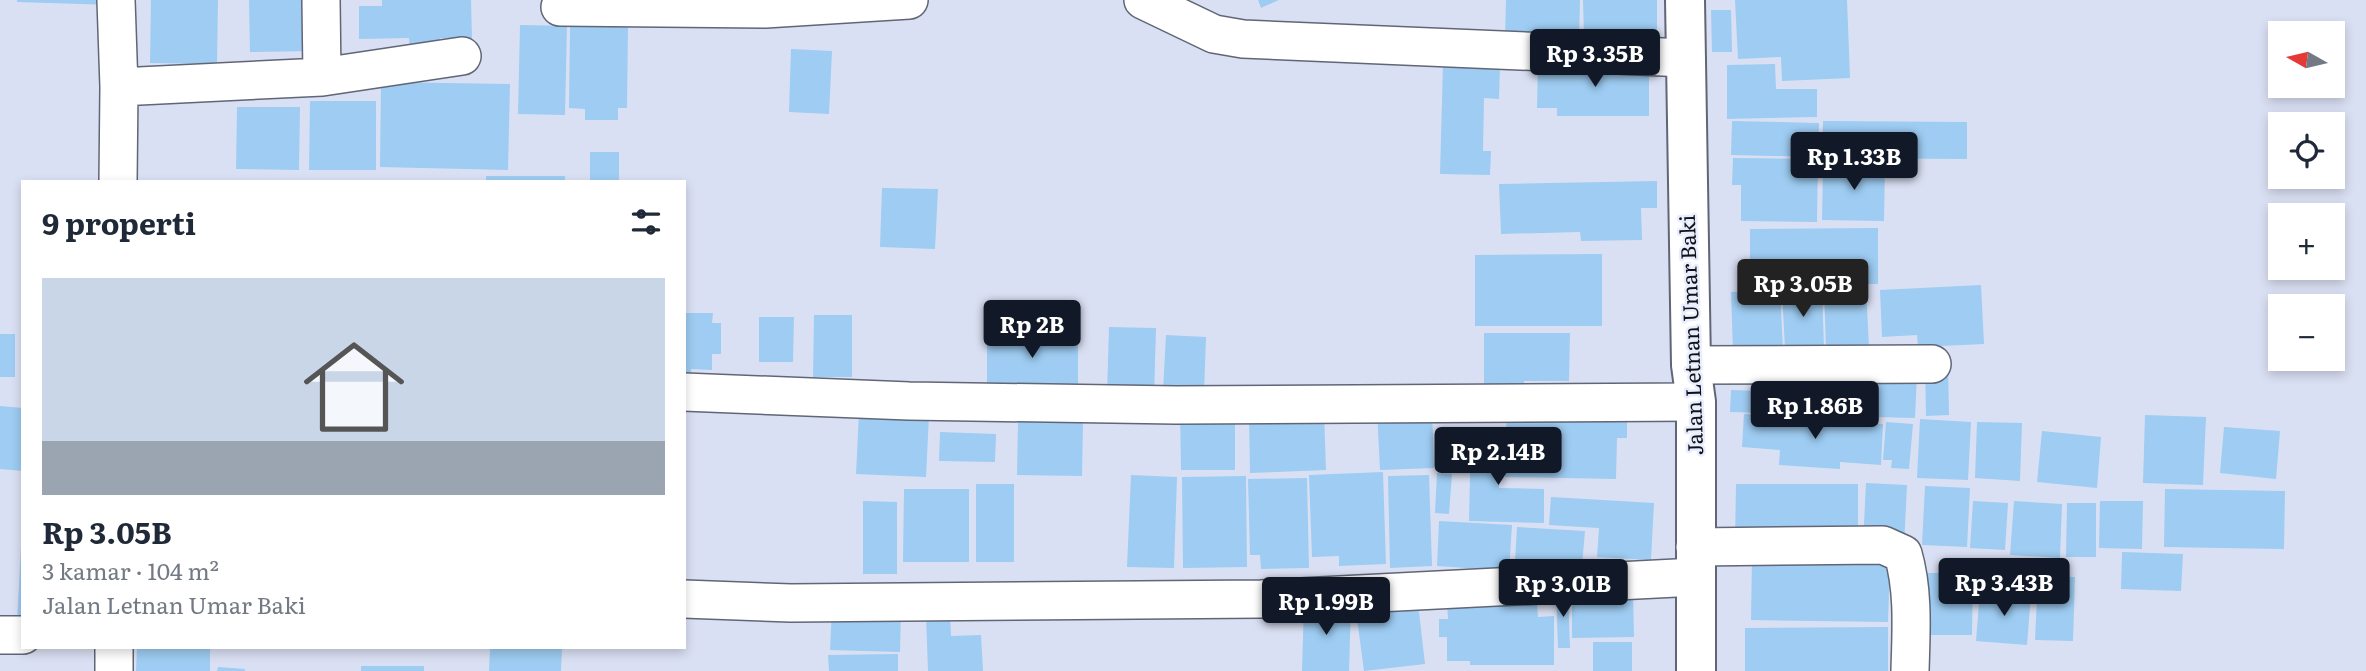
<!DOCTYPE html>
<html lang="id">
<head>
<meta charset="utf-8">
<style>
	:root { --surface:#fff; --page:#f2f2f3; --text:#1f2937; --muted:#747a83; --line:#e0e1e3; --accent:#111827 }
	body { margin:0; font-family:Literata,serif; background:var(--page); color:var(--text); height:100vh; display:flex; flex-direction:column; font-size:26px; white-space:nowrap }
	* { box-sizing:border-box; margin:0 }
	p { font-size:23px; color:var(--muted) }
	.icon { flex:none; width:38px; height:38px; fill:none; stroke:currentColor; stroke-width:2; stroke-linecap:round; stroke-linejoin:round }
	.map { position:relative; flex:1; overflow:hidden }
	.details { position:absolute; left:21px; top:180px; width:665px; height:469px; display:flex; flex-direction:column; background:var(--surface); border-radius:0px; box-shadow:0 4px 10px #0003 }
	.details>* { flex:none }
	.needle { width:46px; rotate:278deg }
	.fabs { position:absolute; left:2268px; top:21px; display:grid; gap:14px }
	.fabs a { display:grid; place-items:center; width:77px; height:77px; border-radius:0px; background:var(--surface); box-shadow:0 4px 10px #0003; font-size:35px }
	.price { position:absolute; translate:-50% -60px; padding:0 16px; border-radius:7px; background:var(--accent); color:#fff; font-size:23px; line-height:46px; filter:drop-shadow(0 2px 4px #0008) }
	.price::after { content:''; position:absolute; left:50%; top:42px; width:21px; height:16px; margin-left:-10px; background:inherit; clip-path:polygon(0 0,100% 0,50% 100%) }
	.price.on { background:#222; color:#fff }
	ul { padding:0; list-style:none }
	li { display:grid; align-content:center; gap:14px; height:371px; padding:0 21px }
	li+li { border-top:2px solid var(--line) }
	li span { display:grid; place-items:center; height:217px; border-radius:0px; color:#555 }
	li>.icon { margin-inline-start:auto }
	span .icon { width:126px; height:126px; fill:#fffc; stroke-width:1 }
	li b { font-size:30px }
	h2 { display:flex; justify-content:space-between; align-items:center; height:84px; padding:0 21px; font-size:30px }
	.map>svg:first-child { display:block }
	.building { fill:#9eccf2 }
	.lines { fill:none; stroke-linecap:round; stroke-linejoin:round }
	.minor-casing { stroke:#606676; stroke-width:40 }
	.tertiary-casing { stroke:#606676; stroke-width:42 }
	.minor { stroke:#fff; stroke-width:37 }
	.tertiary { stroke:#fff; stroke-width:38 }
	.labels { text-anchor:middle; stroke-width:5; stroke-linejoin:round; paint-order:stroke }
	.street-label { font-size:21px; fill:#101218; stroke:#e8eefd }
</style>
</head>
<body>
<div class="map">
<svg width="2366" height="671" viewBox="0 0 2366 671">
	<rect width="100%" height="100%" fill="#dae0f3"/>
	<!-- building -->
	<path class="building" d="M17,0H112V5L17,2Z
		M151,0H218L217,64L150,63Z
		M249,0H313L314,51L250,52Z
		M382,0H471L472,38H440V52H410L409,38L359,39V6H382Z
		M1258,0H1279L1261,8Z
		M1506,0H1580L1579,41L1505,40Z
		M1583,0H1657V37L1584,38Z
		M1735,0H1847L1850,78L1782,81L1781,57L1738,59Z
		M1711,10H1731L1732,52H1712Z
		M520,25L567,26L565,115L518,114Z
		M570,25H628L627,108H618V120H585V109L569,108Z
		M791,49L832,51L829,114L789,112Z
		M1443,64L1500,65L1499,99L1484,98L1483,151H1491L1490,175L1440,174Z
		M1538,64H1649V116H1557V108H1537Z
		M1775,64L1776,89H1817V117L1727,119V65Z
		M381,82L510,84L508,170L380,167Z
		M310,101H376V170H309Z
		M237,107H300L299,170L236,169Z
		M1732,121L1819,123L1818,157L1731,155Z
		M1823,121L1967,122V159L1822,158Z
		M590,152H619V182H590Z
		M1733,158L1818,159L1817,222L1741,221V185H1732Z
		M1823,163L1885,164L1884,221L1822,220Z
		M486,176H565V182H486Z
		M1657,181V208H1641L1642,240L1581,241L1580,232L1501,234L1499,184Z
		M882,188L938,189L935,249L880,247Z
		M1878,228V284L1761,285V261H1750V229Z
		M1602,254V326H1475V255Z
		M1981,285L1984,344L1918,347L1917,335L1882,337L1880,290Z
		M1866,287L1869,347L1826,348L1824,289Z
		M1822,289L1824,348L1785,349L1782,291Z
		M1780,290L1783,350L1733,352L1731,292Z
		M684,313H713L712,323H721V354H712V370L691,369V378H684Z
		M814,315H852V377H813Z
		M759,317H794L793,362H759Z
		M1109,327L1156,328L1154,396L1107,395Z
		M987,331H1078V389H987Z
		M1484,333H1570L1569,381H1524V393H1484Z
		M0,334H15V377H0Z
		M1166,335L1206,337L1204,392L1163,391Z
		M1925,365H1948L1949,415L1926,416Z
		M1876,373L1917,374L1915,418L1874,417Z
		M1808,375L1871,378L1869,417L1806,414Z
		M1731,390L1798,392V414L1730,412Z
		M1507,403L1627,406V438H1617L1616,479L1505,477Z
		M0,406L23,408V471L0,469Z
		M1432,408L1434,468L1380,470L1377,410Z
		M1180,410H1235V470H1181Z
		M859,412L929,415L926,477L856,474Z
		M1324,413L1326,470L1250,473L1249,415Z
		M1744,414L1883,424L1881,465L1840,462V469L1779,465L1780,450L1742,447Z
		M2145,415L2206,417L2203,485L2143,483Z
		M1920,419L1971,422L1968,480L1917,478Z
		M1018,421L1083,422L1082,476L1017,475Z
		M1886,422L1913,424L1909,469L1891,468L1892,460H1883Z
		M1977,422L2022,423L2020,481L1975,478Z
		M2224,427L2280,431L2276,479L2220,473Z
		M2042,431L2101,437L2097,488L2037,482Z
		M940,432L996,434L995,462L939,461Z
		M1471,432L1501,433L1499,488L1544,489V523L1469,521Z
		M1383,472L1386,564L1339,566V556L1312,557L1309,475Z
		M1437,473L1452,474L1449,514L1435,513Z
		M1131,475L1177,477L1174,568L1127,567Z
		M1429,475L1432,566L1390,568L1388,476Z
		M1246,476L1247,567L1183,568L1182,477Z
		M1307,478L1309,568L1261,569L1260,555H1250L1248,479Z
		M1866,483L1907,485L1904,546L1863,544Z
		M976,484H1014V562H976Z
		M1736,484H1858V543L1735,542Z
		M1925,486L1970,488L1967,547L1922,545Z
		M904,489H969V562H903Z
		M2165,489L2285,491L2284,549L2164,547Z
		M1551,497L1654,503L1651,560L1597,557L1599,528L1549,525Z
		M863,501L897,502V574H863Z
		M1973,501L2008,503L2005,550L1970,548Z
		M2014,501L2062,504L2060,558L2010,555Z
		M2100,501H2143L2142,549L2099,548Z
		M2067,503H2096V557H2066Z
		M1439,521L1512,525L1509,571L1437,566Z
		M1517,527L1585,531L1582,565L1515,561Z
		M21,546H23V623H17Z
		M2122,552L2183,554L2181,591L2121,589Z
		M1752,556L1890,558L1888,622L1751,620Z
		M1926,573H1973L1972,635H1926Z
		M2038,576L2075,577L2073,641L2035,640Z
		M1556,590H1568L1570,648H1558Z
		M1980,591L2031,595L2027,645L1976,641Z
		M1633,594L1634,637L1572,638V596Z
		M1518,595V605H1537L1538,617L1554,616V665H1470V661H1447V637H1439V619H1448L1447,603Z
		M1304,603L1351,605L1349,671H1302Z
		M1418,603L1425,664L1364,671L1356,611Z
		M832,607L901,609L900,652L830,650Z
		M926,616H950L951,636L981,635L983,671H928Z
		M1888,627V671H1745V628Z
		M1593,642H1632V671H1593Z
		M137,648H210V671H136Z
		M490,648H562L561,671H489Z
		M898,654V671H829L828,655Z
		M361,666H424V671H361Z
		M218,667L245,669V671H217Z"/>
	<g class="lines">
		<!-- minor casing -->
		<g class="minor-casing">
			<path id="minor" d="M116,0L119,87L118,182
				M1143,0L1214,34L1243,39L1686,58
				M560,7L765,9L909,0
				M322,77L462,56
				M119,87L322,77L321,0
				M1691,365L1932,364
				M684,392L909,401L1176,405L1696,402
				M1695,547L1883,545L1903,554C1914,592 1911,632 1910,671
				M684,599L791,603L1261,599L1696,577
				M0,635H23
				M114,671V648"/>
		</g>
		<!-- tertiary casing -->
		<g class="tertiary-casing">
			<path id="tertiary" d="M1685,0L1691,365L1696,402V671"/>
		</g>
		<!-- minor -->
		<use href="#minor" class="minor"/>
		<!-- tertiary -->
		<use href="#tertiary" class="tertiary"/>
	</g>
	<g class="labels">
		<!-- street labels -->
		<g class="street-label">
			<text transform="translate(1692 335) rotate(-92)" y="7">Jalan Letnan Umar Baki</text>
		</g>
	</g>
</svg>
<div class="fabs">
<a><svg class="needle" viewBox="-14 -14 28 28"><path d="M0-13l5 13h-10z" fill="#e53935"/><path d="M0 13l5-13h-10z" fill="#747a83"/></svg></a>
<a><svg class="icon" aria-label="locate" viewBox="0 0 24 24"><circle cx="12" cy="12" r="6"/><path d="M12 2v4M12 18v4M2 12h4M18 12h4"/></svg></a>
<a>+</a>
<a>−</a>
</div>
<b class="price" style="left:1595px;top:89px">Rp 3.35B</b>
<b class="price" style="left:1854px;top:192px">Rp 1.33B</b>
<b class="price on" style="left:1803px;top:319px">Rp 3.05B</b>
<b class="price" style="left:1032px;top:360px">Rp 2B</b>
<b class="price" style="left:1815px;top:441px">Rp 1.86B</b>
<b class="price" style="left:1498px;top:487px">Rp 2.14B</b>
<b class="price" style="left:2004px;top:618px">Rp 3.43B</b>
<b class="price" style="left:1563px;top:619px">Rp 3.01B</b>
<b class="price" style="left:1326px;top:637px">Rp 1.99B</b>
<section class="details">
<h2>9 properti<svg class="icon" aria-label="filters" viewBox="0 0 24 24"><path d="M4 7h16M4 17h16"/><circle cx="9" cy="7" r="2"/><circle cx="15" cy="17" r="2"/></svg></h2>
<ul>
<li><span style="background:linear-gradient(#c9d6e8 75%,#9aa5b1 0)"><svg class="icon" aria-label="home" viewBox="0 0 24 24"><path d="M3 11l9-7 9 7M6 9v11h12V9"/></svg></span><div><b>Rp 3.05B</b><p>3 kamar · 104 m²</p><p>Jalan Letnan Umar Baki</p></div></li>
</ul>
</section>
</div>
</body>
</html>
